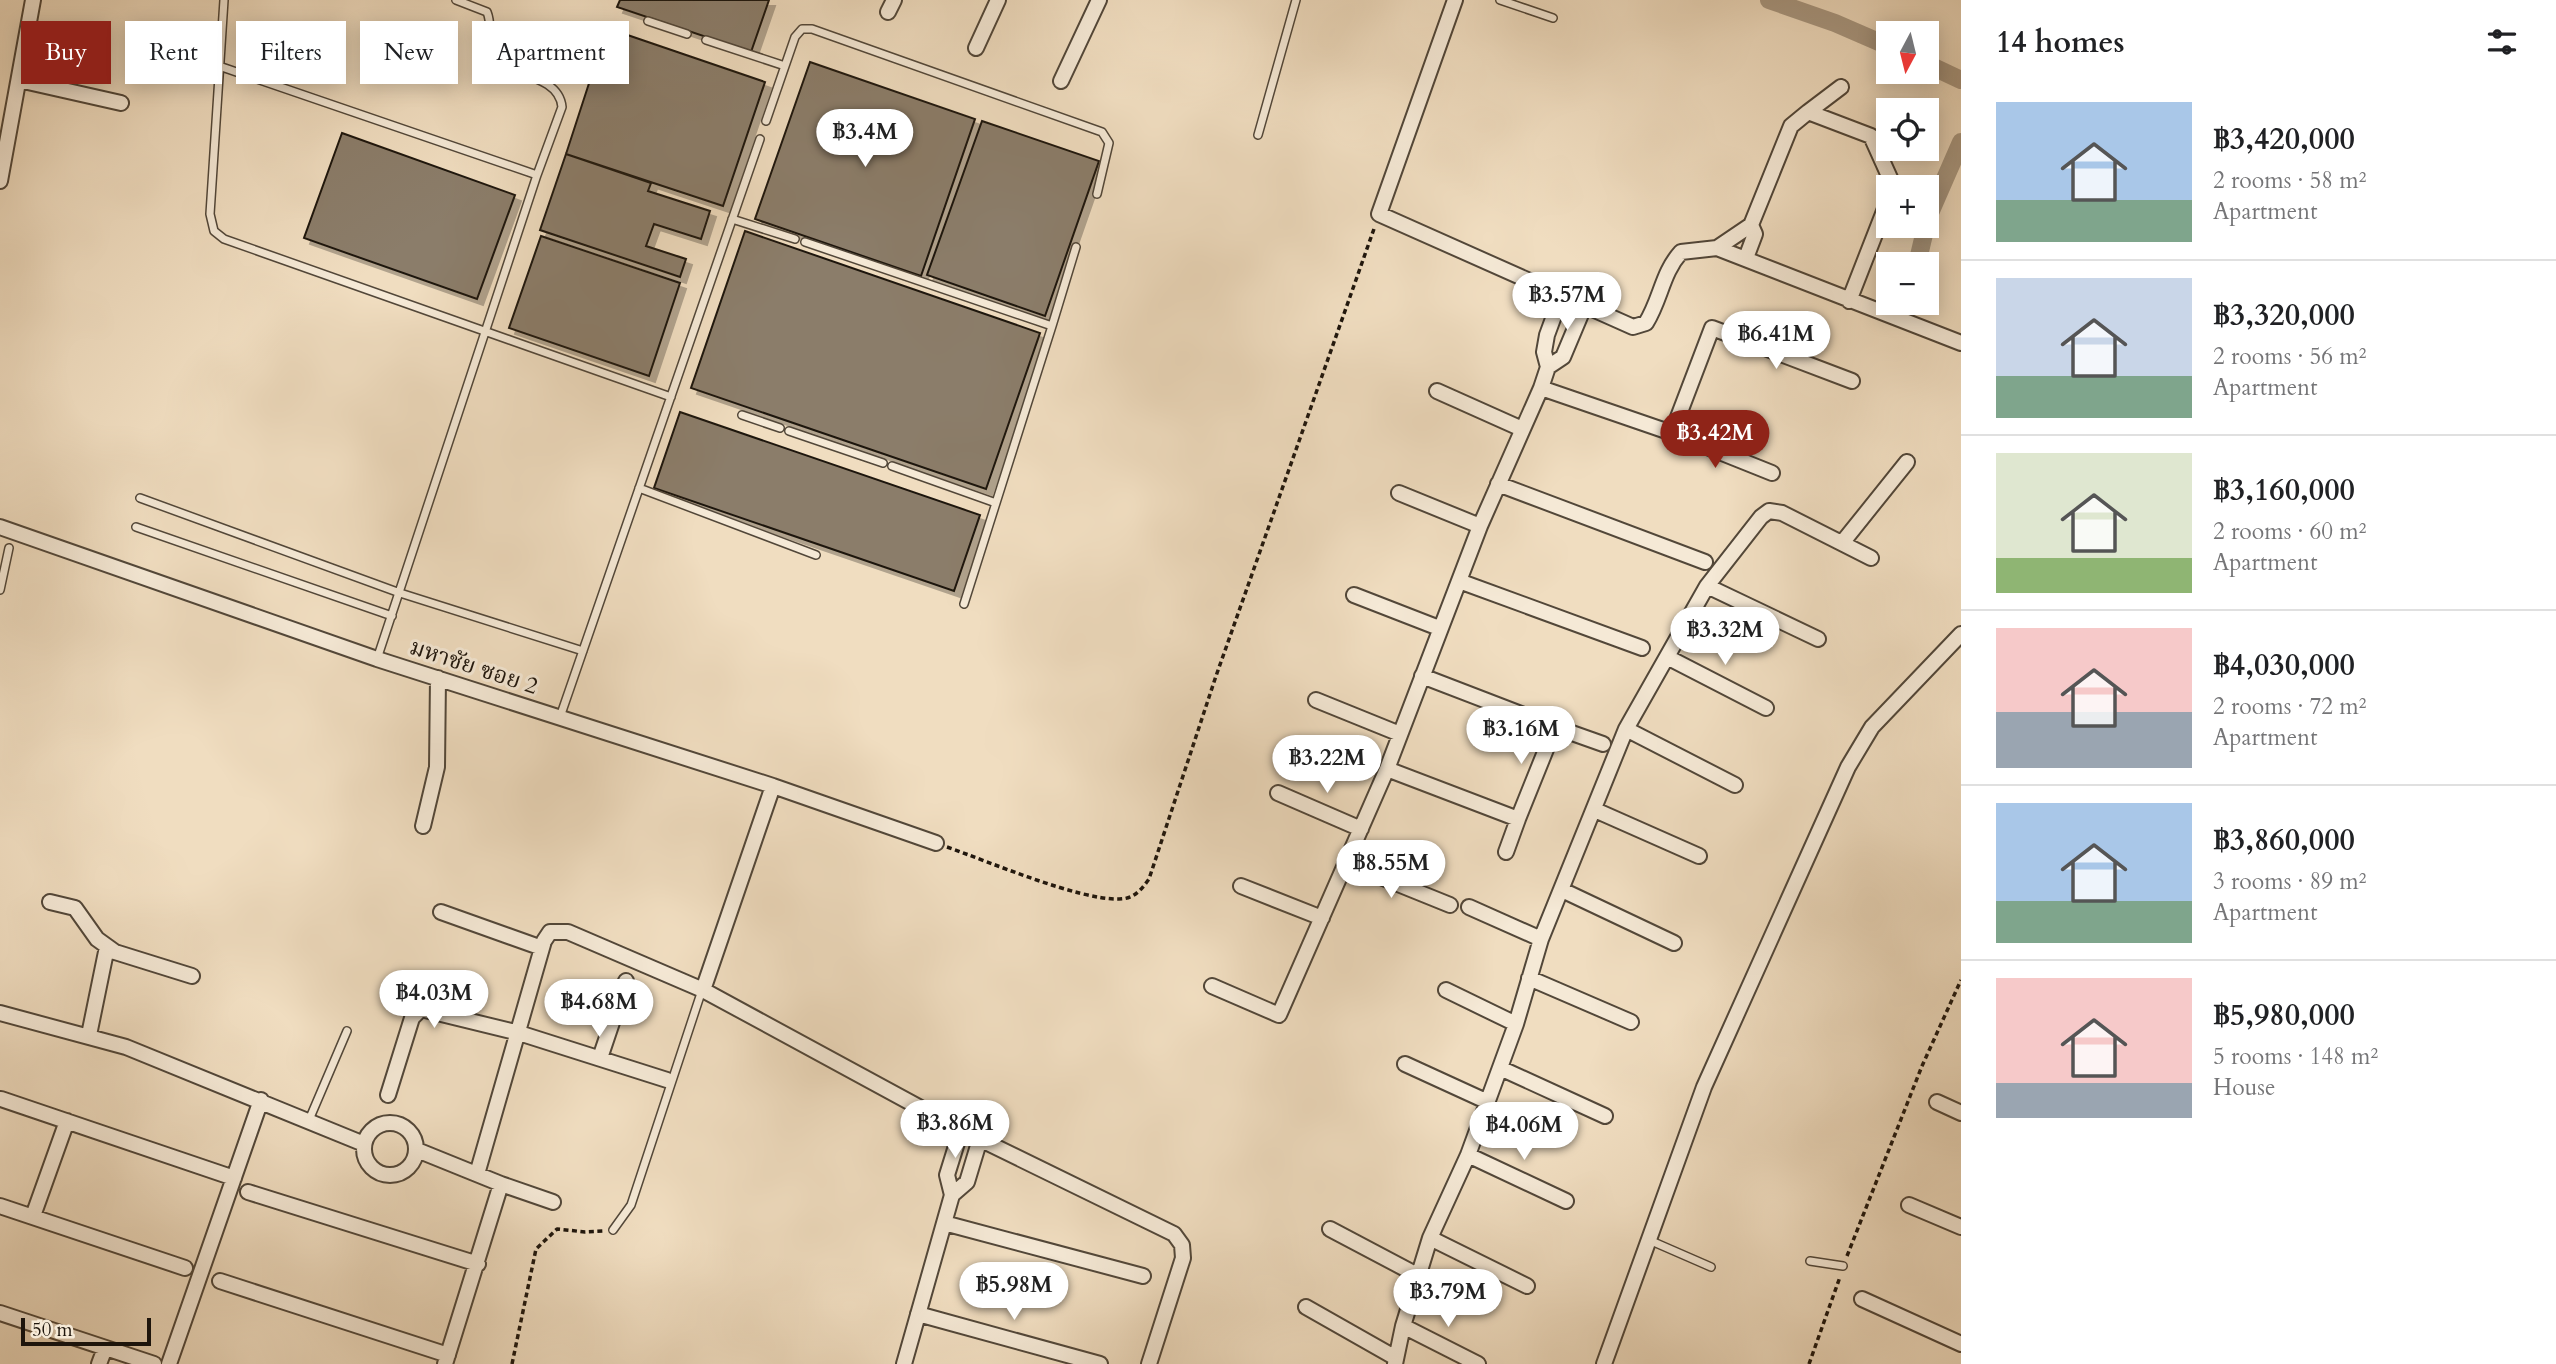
<!DOCTYPE html>
<html lang="en">
<head>
<meta charset="utf-8">
<style>
	:root { --surface:#fff; --page:#f2f2f2; --text:#202124; --muted:#757577; --line:#e0e0e0; --accent:#8f2418 }
	body { margin:0; font-family:Cardo,"Noto Serif Thai",serif; background:var(--page); color:var(--text); height:100vh; display:flex; flex-direction:column; font-size:26px; white-space:nowrap }
	* { box-sizing:border-box; margin:0 }
	p { font-size:23px; color:var(--muted) }
	.icon { flex:none; width:38px; height:38px; fill:none; stroke:currentColor; stroke-width:2; stroke-linecap:round; stroke-linejoin:round }
	.map { position:relative; flex:1; overflow:hidden }
	.details { display:flex; flex-direction:column; background:var(--surface); width:595px }
	.details>* { flex:none }
	.top-card { position:absolute; left:21px; top:21px; width:665px; height:63px; display:flex; gap:14px }
	.needle { width:46px; rotate:187deg }
	.controls { position:absolute; left:1876px; top:21px; display:grid; gap:14px }
	.controls a { display:grid; place-items:center; width:63px; height:63px; border-radius:0px; background:var(--surface); box-shadow:0 4px 18px #0003; font-size:35px }
	.scale { position:absolute; left:21px; bottom:18px; width:130px; box-sizing:border-box; padding-left:7px; border:4px solid #1e150c; border-top:0; font-size:19px; line-height:24px; white-space:nowrap; color:#1e150c; -webkit-text-stroke:5px #f5e9d6; paint-order:stroke }
	.price { position:absolute; translate:-50% -60px; padding:0 16px; border-radius:24px; background:#fff; color:#222; font-size:23px; line-height:46px; filter:drop-shadow(0 2px 4px #0008) }
	.price::after { content:''; position:absolute; left:50%; top:42px; width:21px; height:16px; margin-left:-10px; background:inherit; clip-path:polygon(0 0,100% 0,50% 100%) }
	.price.on { background:var(--accent); color:#fff }
	ul { padding:0; list-style:none }
	li { display:flex; align-items:center; gap:21px; height:175px; padding:0 35px }
	li+li { border-top:2px solid var(--line) }
	li span { display:grid; place-items:center; flex:none; width:196px; height:140px; border-radius:0px; color:#555 }
	li>.icon { margin-inline-start:auto }
	span .icon { width:84px; height:84px; fill:#fffc; stroke-width:1 }
	li b { font-size:30px }
	h2 { display:flex; justify-content:space-between; align-items:center; height:84px; padding:0 35px; font-size:30px }
	.tag { padding:0 24px; border-radius:0px; background:var(--surface); box-shadow:0 4px 18px #0003; font-size:24px; line-height:63px }
	.tag.on { background:var(--accent); color:#fff }
	main { display:flex; flex:1; min-height:0 }
	.map>svg:first-child { display:block }
	.lines { fill:none; stroke-linecap:round; stroke-linejoin:round }
	.canal { stroke:#a99983; stroke-width:18 }
	.building { fill:#8b7d6a; stroke:#1e150c; stroke-width:2; filter:url(#shadow) }
	.service-casing { stroke:#524739; stroke-width:10 }
	.minor-casing { stroke:#524739; stroke-width:18 }
	.path { stroke:#1e150c; stroke-width:3.5; stroke-dasharray:5 3.5; stroke-linecap:butt }
	.service { stroke:#f5e9d6; stroke-width:7 }
	.minor { stroke:#f5e9d6; stroke-width:14 }
	.labels { text-anchor:middle; stroke-width:6; stroke-linejoin:round; paint-order:stroke }
	.street-label { font-size:23px; fill:#1e150c; stroke:#f5e9d6 }
</style>
</head>
<body>
<main>
<div class="map">
<svg width="1961" height="1364" viewBox="0 0 1961 1364">
	<defs>
		<filter id="shadow"><feDropShadow dx="6" dy="6" stdDeviation="0" flood-color="#0004"/></filter>
	</defs>
	<rect width="100%" height="100%" fill="#f0ddc0"/>
	<filter id="stains"><feTurbulence type="fractalNoise" baseFrequency=".00286" numOctaves="4"/><feColorMatrix values="0 0 0 0 .2 0 0 0 0 .09 0 0 0 0 .02 0 0 0 .5 -.17"/></filter>
	<radialGradient id="worn" r=".72"><stop offset=".6" stop-color="#630" stop-opacity="0"/><stop offset="1" stop-color="#630" stop-opacity=".3"/></radialGradient>
	<g class="lines">
		<!-- canal -->
		<path class="canal" d="M1769,0L1835,23L1888,46
			M1927,64L1961,80
			M1927,220L1961,142
			M1917,264L1926,226
			M1907,310L1908,303"/>
	</g>
	<!-- building -->
	<path class="building" d="M620,0H769L751,52L617,7Z
		M607,28L765,82L723,206L566,154Z
		M810,62L975,119L921,276L755,219Z
		M982,121L1099,161L1045,316L927,275Z
		M342,133L515,195L477,299L304,238Z
		M566,154L651,183L648,191L710,211L701,239L654,224L646,246L686,259L680,277L540,230Z
		M745,231L1040,333L986,489L691,388Z
		M541,236L680,283L649,376L509,328Z
		M680,412L980,515L954,591L654,488Z"/>
	<g class="lines">
		<!-- service casing -->
		<g class="service-casing">
			<path id="service" d="M224,0L210,214L214,231L224,239L671,397
				M1500,0L1553,18
				M648,21L687,34
				M706,40L785,66
				M219,66L537,175
				M766,121L795,37L802,29H812L1102,132L1109,143L1097,194
				M1258,135L1296,0
				M732,219L795,239
				M805,242L1052,326L964,604
				M1052,326L1076,247
				M742,415L780,428
				M789,431L883,463
				M892,466L996,503
				M639,488L816,555
				M140,498L400,593L583,651
				M136,527L392,616
				M0,590L9,548
				M377,659L537,175L562,107C559,76 515,76 493,61C485,44 494,29 487,12L456,0
				M560,717L760,139
				M309,1120L347,1031
				M613,1230L631,1205L702,990
				M1649,1240L1711,1267
				M1810,1261L1843,1266"/>
		</g>
		<!-- minor casing -->
		<g class="minor-casing">
			<path id="minor" d="M1455,0L1379,214L1633,327L1646,323C1661,299 1662,273 1681,252L1717,248L1961,343
				M888,12L894,0
				M976,48L998,0
				M19,80L121,103
				M1061,81L1099,0
				M1808,112L1841,87
				M0,181L33,0
				M1717,248L1751,225L1791,126L1808,112L1871,136L1894,187
				M1746,258L1755,234L1751,225
				M1849,301L1888,201
				M1548,367L1563,357L1584,307
				M1541,388L1548,367L1544,352L1547,335L1561,297
				M1437,391L1522,429
				M1672,433L1772,473
				M1498,484L1705,562
				M1399,493L1480,526
				M0,527L377,659L773,786L936,843
				M1842,543L1907,462
				M1459,581L1642,648
				M1707,586L1818,639
				M1354,595L1439,628
				M1667,657L1766,708
				M1316,700L1400,734
				M1555,727L1603,744
				M1626,729L1735,785
				M1387,769L1518,819L1555,727L1422,676
				M1278,793L1361,829
				M1595,810L1699,856
				M423,826L437,767L438,678
				M1506,852L1518,819
				M1346,863L1450,905
				M1241,886L1322,918
				M1562,890L1674,943
				M50,902L75,908L97,939L115,952L192,976
				M1469,907L1541,939
				M441,912L542,948
				M1529,978L1631,1022
				M1212,986L1279,1015L1387,769L1480,526L1541,388L1672,433L1712,328L1852,381
				M703,990L773,786
				M1446,990L1516,1024
				M0,1013L126,1047L364,1144
				M89,1035L107,947
				M600,1058L626,981
				M1405,1064L1488,1102
				M1500,1068L1605,1116
				M388,1095L412,1018L421,1009L519,1033L667,1080
				M1,1099L234,1178
				M1937,1102L1961,1113
				M364 1149a26 26 0 1 1 52 0a26 26 0 1 1-52 0Z
				M417,1150L501,1184L445,1364
				M1468,1155L1566,1201
				M477,1174L544,941L550,932H568L703,990L961,1130L1174,1234L1182,1245L1183,1258L1149,1364
				M501,1184L553,1202
				M248,1192L478,1264
				M952,1195L967,1182L980,1139
				M1909,1205L1961,1227
				M0,1206L185,1268
				M33,1216L67,1121
				M944,1223L1143,1276
				M1330,1229L1417,1275
				M1430,1238L1527,1286
				M220,1281L448,1355
				M1862,1299L1961,1344
				M1306,1307L1396,1358
				M0,1313L154,1364
				M918,1314L1100,1364
				M1403,1326L1478,1364
				M99,1364L105,1348
				M169,1364L261,1100
				M904,1364L952,1195L947,1175L961,1130
				M1395,1364L1403,1326L1430,1238L1468,1155L1516,1024L1541,939L1626,729L1707,586L1761,517L1769,511L1782,513L1871,558
				M1604,1364L1704,1087L1848,767L1872,727L1961,634"/>
		</g>
		<!-- path -->
		<path class="path" d="M947,847C990,862 1078,900 1119,899C1134,899 1141,890 1149,879L1216,676L1375,226
			M1847,1256L1922,1066L1961,980
			M512,1364L536,1249L557,1229L585,1232L604,1231
			M1809,1364L1840,1277"/>
		<!-- service -->
		<use href="#service" class="service"/>
		<!-- minor -->
		<use href="#minor" class="minor"/>
	</g>
	<g class="labels">
		<!-- street labels -->
		<g class="street-label">
			<text transform="translate(474 666) rotate(18)" y="8">มหาชัย ซอย 2</text>
		</g>
	</g>
	<rect width="100%" height="100%" filter="url(#stains)"/>
	<rect width="100%" height="100%" fill="url(#worn)"/>
</svg>
<div class="controls">
<a><svg class="needle" viewBox="-14 -14 28 28"><path d="M0-13l5 13h-10z" fill="#e53935"/><path d="M0 13l5-13h-10z" fill="#757577"/></svg></a>
<a><svg class="icon" aria-label="locate" viewBox="0 0 24 24"><circle cx="12" cy="12" r="6"/><path d="M12 2v4M12 18v4M2 12h4M18 12h4"/></svg></a>
<a>+</a>
<a>−</a>
</div>
<div class="scale">50 m</div>
<b class="price" style="left:865px;top:169px">฿3.4M</b>
<b class="price" style="left:1567px;top:332px">฿3.57M</b>
<b class="price" style="left:1776px;top:371px">฿6.41M</b>
<b class="price on" style="left:1715px;top:470px">฿3.42M</b>
<b class="price" style="left:1725px;top:667px">฿3.32M</b>
<b class="price" style="left:1521px;top:766px">฿3.16M</b>
<b class="price" style="left:1327px;top:795px">฿3.22M</b>
<b class="price" style="left:1391px;top:900px">฿8.55M</b>
<b class="price" style="left:434px;top:1030px">฿4.03M</b>
<b class="price" style="left:599px;top:1039px">฿4.68M</b>
<b class="price" style="left:955px;top:1160px">฿3.86M</b>
<b class="price" style="left:1524px;top:1162px">฿4.06M</b>
<b class="price" style="left:1014px;top:1322px">฿5.98M</b>
<b class="price" style="left:1448px;top:1329px">฿3.79M</b>
<div class="top-card">
<a class="tag on">Buy</a>
<a class="tag">Rent</a>
<a class="tag">Filters</a>
<a class="tag">New</a>
<a class="tag">Apartment</a>
</div>
</div>
<section class="details">
<h2>14 homes<svg class="icon" aria-label="filters" viewBox="0 0 24 24"><path d="M4 7h16M4 17h16"/><circle cx="9" cy="7" r="2"/><circle cx="15" cy="17" r="2"/></svg></h2>
<ul>
<li><span style="background:linear-gradient(#a9c7e8 70%,#7fa58c 0)"><svg class="icon" aria-label="home" viewBox="0 0 24 24"><path d="M3 11l9-7 9 7M6 9v11h12V9"/></svg></span><div><b>฿3,420,000</b><p>2 rooms · 58 m²</p><p>Apartment</p></div></li>
<li><span style="background:linear-gradient(#c9d6e8 70%,#7fa58c 0)"><svg class="icon" aria-label="home" viewBox="0 0 24 24"><path d="M3 11l9-7 9 7M6 9v11h12V9"/></svg></span><div><b>฿3,320,000</b><p>2 rooms · 56 m²</p><p>Apartment</p></div></li>
<li><span style="background:linear-gradient(#dfe7d0 75%,#8fb573 0)"><svg class="icon" aria-label="home" viewBox="0 0 24 24"><path d="M3 11l9-7 9 7M6 9v11h12V9"/></svg></span><div><b>฿3,160,000</b><p>2 rooms · 60 m²</p><p>Apartment</p></div></li>
<li><span style="background:linear-gradient(#f6c9c9 60%,#9aa5b1 0)"><svg class="icon" aria-label="home" viewBox="0 0 24 24"><path d="M3 11l9-7 9 7M6 9v11h12V9"/></svg></span><div><b>฿4,030,000</b><p>2 rooms · 72 m²</p><p>Apartment</p></div></li>
<li><span style="background:linear-gradient(#a9c7e8 70%,#7fa58c 0)"><svg class="icon" aria-label="home" viewBox="0 0 24 24"><path d="M3 11l9-7 9 7M6 9v11h12V9"/></svg></span><div><b>฿3,860,000</b><p>3 rooms · 89 m²</p><p>Apartment</p></div></li>
<li><span style="background:linear-gradient(#f6c9c9 75%,#9aa5b1 0)"><svg class="icon" aria-label="home" viewBox="0 0 24 24"><path d="M3 11l9-7 9 7M6 9v11h12V9"/></svg></span><div><b>฿5,980,000</b><p>5 rooms · 148 m²</p><p>House</p></div></li>
</ul>
</section>
</main>
</body>
</html>
